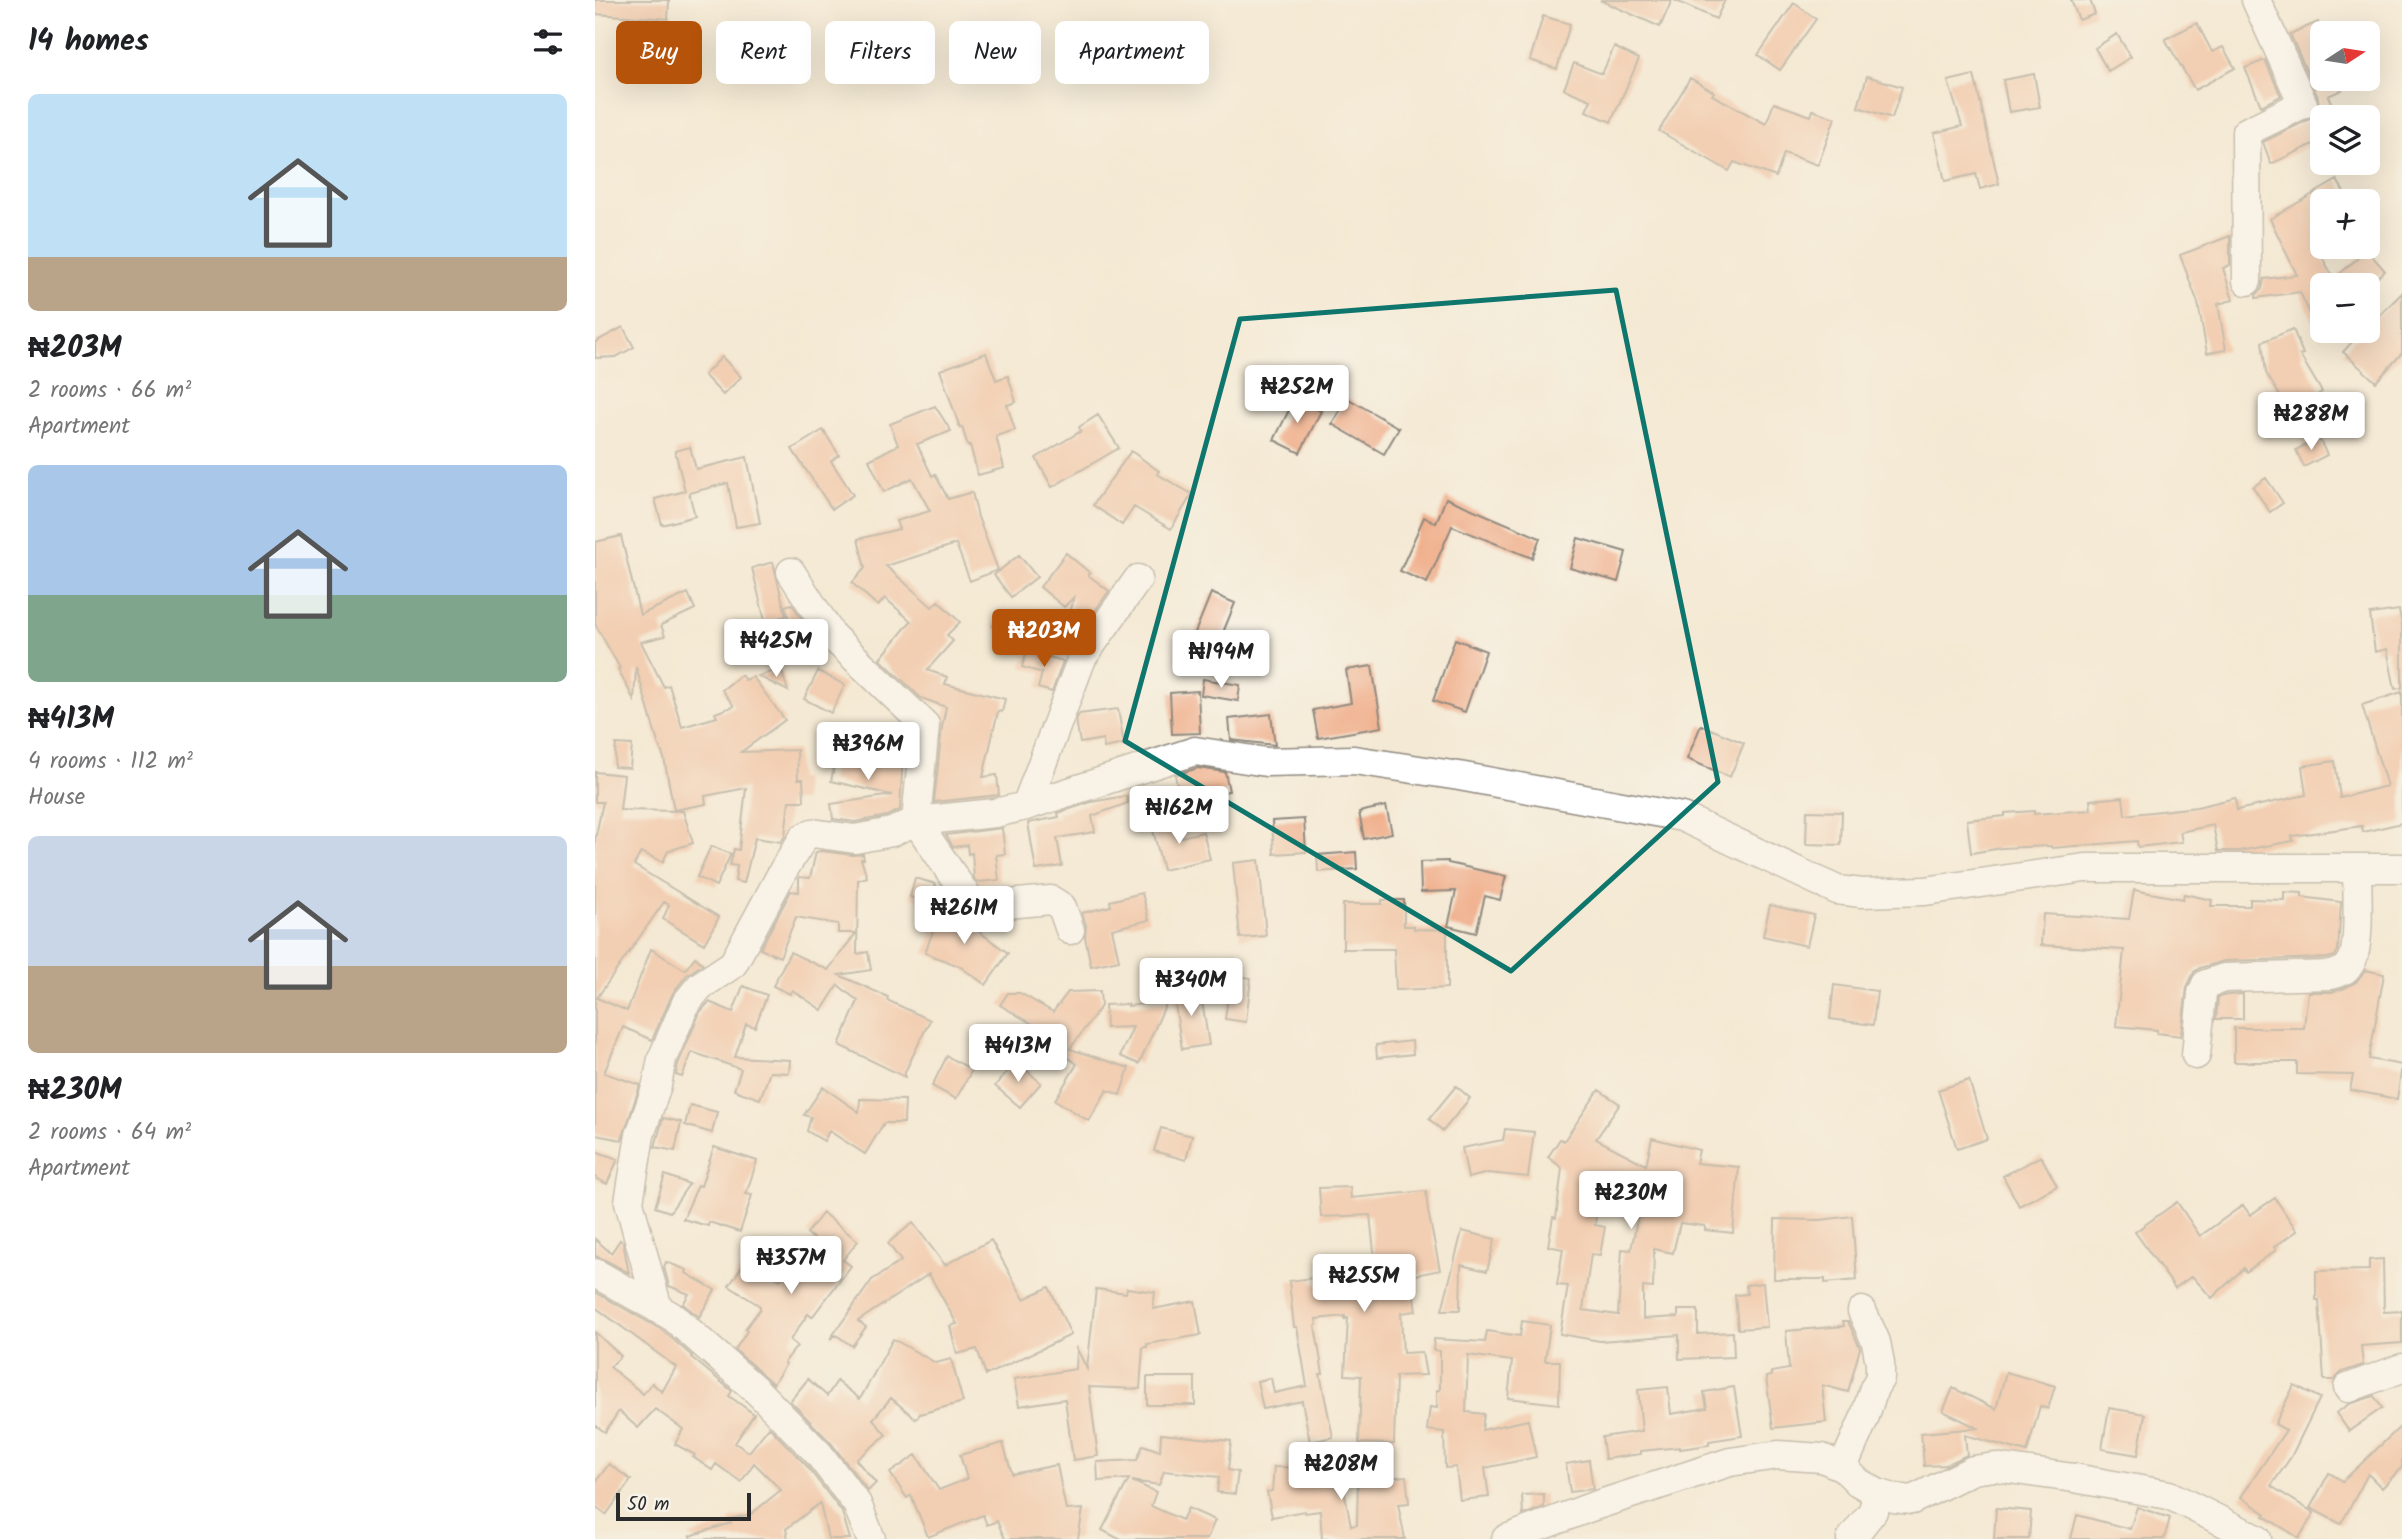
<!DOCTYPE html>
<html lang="en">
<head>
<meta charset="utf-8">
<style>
	:root { --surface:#fff; --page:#f2f2f2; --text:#202124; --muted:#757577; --accent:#b45309 }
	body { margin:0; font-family:Kalam,sans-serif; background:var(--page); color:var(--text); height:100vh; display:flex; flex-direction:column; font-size:26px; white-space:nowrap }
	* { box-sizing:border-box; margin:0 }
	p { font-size:23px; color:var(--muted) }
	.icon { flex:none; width:38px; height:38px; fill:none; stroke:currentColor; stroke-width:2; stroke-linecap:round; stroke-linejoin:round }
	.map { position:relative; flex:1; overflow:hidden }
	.sheet { display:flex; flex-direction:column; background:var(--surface); width:595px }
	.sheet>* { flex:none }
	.banner { position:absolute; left:21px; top:21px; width:665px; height:63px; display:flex; gap:14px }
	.needle { width:46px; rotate:78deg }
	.buttons { position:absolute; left:1715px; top:21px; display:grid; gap:14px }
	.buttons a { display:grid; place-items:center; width:70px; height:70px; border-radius:10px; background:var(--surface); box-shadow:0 7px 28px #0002; font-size:35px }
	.scale { position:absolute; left:21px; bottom:18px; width:135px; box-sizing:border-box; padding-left:7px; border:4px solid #2b2b2b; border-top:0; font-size:19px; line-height:24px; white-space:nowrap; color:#2b2b2b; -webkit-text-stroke:5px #f7f3e8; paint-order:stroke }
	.price { position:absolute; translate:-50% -60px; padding:0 16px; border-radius:7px; background:#fff; color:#222; font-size:23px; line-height:46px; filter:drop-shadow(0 2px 4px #0008) }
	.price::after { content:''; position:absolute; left:50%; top:42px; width:21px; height:16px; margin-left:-10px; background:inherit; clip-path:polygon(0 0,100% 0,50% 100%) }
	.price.current { background:var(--accent); color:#fff }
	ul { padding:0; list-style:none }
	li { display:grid; align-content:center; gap:14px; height:371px; padding:0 28px }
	li span { display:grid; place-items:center; height:217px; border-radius:10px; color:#555 }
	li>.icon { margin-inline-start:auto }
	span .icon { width:126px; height:126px; fill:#fffc; stroke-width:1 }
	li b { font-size:30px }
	h2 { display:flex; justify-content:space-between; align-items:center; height:84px; padding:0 28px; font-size:30px }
	.pill { padding:0 24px; border-radius:10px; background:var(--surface); box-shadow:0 7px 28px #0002; font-size:24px; line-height:63px }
	.pill.current { background:var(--accent); color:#fff }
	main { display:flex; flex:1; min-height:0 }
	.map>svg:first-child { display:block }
	.building { fill:#f0ad89; fill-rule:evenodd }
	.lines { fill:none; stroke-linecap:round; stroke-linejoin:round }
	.minor-casing { stroke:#908a80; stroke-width:31 }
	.minor { stroke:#fff; stroke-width:28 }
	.marked { fill:none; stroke:#0f766e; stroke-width:5; stroke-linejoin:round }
</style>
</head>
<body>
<main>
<section class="sheet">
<h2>14 homes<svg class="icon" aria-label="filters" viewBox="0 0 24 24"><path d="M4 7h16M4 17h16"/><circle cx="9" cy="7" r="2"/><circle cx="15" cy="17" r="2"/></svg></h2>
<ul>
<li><span style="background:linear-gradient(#bfe0f5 75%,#b9a48a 0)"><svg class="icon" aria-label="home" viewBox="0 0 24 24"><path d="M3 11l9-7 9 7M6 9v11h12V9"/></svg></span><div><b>₦203M</b><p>2 rooms · 66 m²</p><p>Apartment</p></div></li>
<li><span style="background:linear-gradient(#a9c7e8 60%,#7fa58c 0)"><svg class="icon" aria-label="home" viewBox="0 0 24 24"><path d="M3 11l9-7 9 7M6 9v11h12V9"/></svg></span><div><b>₦413M</b><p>4 rooms · 112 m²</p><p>House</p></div></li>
<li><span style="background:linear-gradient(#c9d6e8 60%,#b9a48a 0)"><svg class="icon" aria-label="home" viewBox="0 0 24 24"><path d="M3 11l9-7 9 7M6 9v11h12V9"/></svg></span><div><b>₦230M</b><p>2 rooms · 64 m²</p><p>Apartment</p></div></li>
</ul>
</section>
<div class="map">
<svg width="1807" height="1539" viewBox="0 0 1807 1539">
	<rect width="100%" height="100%" fill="#f7f3e8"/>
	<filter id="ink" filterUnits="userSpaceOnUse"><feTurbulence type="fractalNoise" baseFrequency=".0143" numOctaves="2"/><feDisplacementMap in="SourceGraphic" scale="14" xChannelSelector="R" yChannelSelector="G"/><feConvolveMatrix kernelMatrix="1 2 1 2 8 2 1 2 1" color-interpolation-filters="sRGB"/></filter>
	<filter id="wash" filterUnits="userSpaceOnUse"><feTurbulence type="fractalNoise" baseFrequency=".00686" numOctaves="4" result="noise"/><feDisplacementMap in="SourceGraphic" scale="28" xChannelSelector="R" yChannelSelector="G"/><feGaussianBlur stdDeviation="1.57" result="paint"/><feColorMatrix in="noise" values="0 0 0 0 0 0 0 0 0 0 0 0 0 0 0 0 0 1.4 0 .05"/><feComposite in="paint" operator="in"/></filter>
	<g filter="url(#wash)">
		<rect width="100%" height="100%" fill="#f4e9d4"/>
		<g id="blocks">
			<!-- building -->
			<path class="building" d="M0,0H74L73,19L0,14Z
				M1005,0H1077L1065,27Z
				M1079,0H1130L1121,19Z
				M1476,0H1495L1500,14L1484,20Z
				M1199,3L1221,19L1185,70L1163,55Z
				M948,16L975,24L962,69L935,60Z
				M1723,22L1727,33V79H1742L1747,90L1733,96L1743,117H1727V140L1676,164L1668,142L1715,119L1721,114L1724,106L1723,97L1695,34Z
				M1602,23L1617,52L1628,47L1640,68L1600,90L1570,39Z
				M1522,34L1536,57L1513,71L1500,48Z
				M1019,47L1044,59L1016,122L991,111L996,100L969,89L979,63L1007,74Z
				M1670,60L1686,96L1666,106L1650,68Z
				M1439,74L1445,107L1414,112L1408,80Z
				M1379,75L1404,184L1385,189L1381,174L1350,181L1339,133L1367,126L1353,81Z
				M1272,76L1307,87L1297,118L1263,107Z
				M1095,78L1119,92L1117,95L1171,124L1179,103L1216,116L1218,110L1240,118L1223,165L1189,153L1181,177L1139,162L1134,171L1064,131Z
				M1742,180L1754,201H1727V257L1739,279L1772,250L1790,271L1774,285H1727V340L1705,292L1661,298V295L1667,289L1669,279L1702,275L1675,219Z
				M1635,236V265L1628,268L1638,300L1623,304L1631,350L1612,353L1603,303L1585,255Z
				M1807,293V353L1781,382L1748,352L1767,331H1773V321L1780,314L1783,317Z
				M28,327L39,347L21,357L0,358V342Z
				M1698,329L1708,354L1705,355L1727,392L1695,412L1671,373L1667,342Z
				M391,353L401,380L413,376L421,402L412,405L420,430L401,436L409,468L383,475L375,445L373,446L367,427L365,428L345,370Z
				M127,357L146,377L128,395L109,375Z
				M700,398L726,411L705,453L679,440Z
				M752,398L804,428L789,454L737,424Z
				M340,406L356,431L322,444L337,476L340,474L353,499L377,492L383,517L403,570L375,581L361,544L291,566L337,607L343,601L365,622L352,635L358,641L332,670L352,677L350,684L410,699L407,712L403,711L388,777L402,775L404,795L339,802L347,727L351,707L326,698L285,659L316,621L290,598L283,606L257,583L270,568L263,539L304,529L301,521L335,511L317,478L289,492L274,460L303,445L295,424Z
				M503,415L524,448L457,487L441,458L486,431L484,427Z
				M228,430L244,455L236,461L258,495L237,509L197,449Z
				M1724,438L1732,455L1709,467L1701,450Z
				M95,447L101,469L152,457L165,523L141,527L133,483L94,493L100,516L67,525L60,499L90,491L80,451Z
				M536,451L564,471L562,474L597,494L576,529L539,507L527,525L498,505Z
				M1671,478L1688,503L1675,512L1658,487Z
				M851,498L945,538L937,558L857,526L832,583L805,571L829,517L841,523Z
				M26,536L45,615L93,593L100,609L66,625L70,636L46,642L69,687L74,685L87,727L122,717L120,713L139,706L127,690L146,675L150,680L158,677L190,720L146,752L202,750L203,779H208L209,801H194L190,836L186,842L160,838L149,883L140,881L142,866L135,865L139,849L144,850L151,788L110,796L111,804L79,810L69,758L63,743L41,667L39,700L23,669L25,668L0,624V542Z
				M983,538L1031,552L1023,582L975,568Z
				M471,553L495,573L493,575L514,591L490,625L475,614L479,597L469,607L445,587Z
				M424,555L442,577L416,597L399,575Z
				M178,562L191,616L170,621L157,568Z
				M616,593L640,603L623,645L599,635Z
				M197,604L223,645L225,648L206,654L190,606Z
				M1804,610L1807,625V688L1800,689L1792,649L1780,652L1775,614Z
				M411,613L437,639L424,653L398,626Z
				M860,639L891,651L870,712L838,701Z
				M432,651L468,661L457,692L443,688L447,673L427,667Z
				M777,666L787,727L723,738L718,710L756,703L751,670Z
				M186,669L193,691L163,676Z
				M223,671L250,685L236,713L209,699Z
				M608,679L645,685L643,701L606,695Z
				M603,691L605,733L577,734L575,693Z
				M1807,692V823L1768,832L1767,826L1697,836L1698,841L1644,851H1623L1618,825L1585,832L1587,842L1543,847L1542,841L1457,848L1456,846L1407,848L1376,853L1372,820L1410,816V813L1439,811V814L1496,810L1495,800L1528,797L1530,815L1602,807L1640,798L1642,810L1711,795L1707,766L1740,761L1745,798L1792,786L1767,705Z
				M523,709L529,744L509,748L508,739L485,743L481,720L484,714Z
				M676,714L680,745L636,740L634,719Z
				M1106,725L1149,743L1135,777L1092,759Z
				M245,739L263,744L262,750L308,753L305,810L292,816L260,822L238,819L236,804L297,795L236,781Z
				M21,744L37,745L35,768L19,767Z
				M603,768L630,772L634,791L585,800L580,775Z
				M0,772L29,775L25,810L88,811L98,843L73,851L68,862L46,852L39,865L124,917L109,944L68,919L74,905L69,902L2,998L32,1011L56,949L90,970L100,957L108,964L92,975L78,993L57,1040L28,1027L9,1073L45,1085L27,1140L0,1135V840L8,802H0Z
				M531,796L533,803L497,816L500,832L462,838L467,866L441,870L433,823L464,817L463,813L496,802Z
				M791,806L797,833L769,839L764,812Z
				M1212,811L1247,812L1246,845L1211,844Z
				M709,819L711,852L679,854L677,821Z
				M582,820L586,837L608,832L615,859L568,870L557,826Z
				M407,828L410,854L401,855L404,880L382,882L379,878L377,853L373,854L372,845L358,847L351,835Z
				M116,846L136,854L121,886L102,877Z
				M226,851L258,855L268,854L269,859H266L272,877L263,880L262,954L273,952L276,970L244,975L293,997L292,1000L335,1020L310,1072V1077L244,1045L263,1001L243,985L227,1010L197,990L195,994L178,986L195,952L233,970L261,933H243V924L201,917L185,957L165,949L196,891L204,892V877L215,878L221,852Z
				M761,852L762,869L723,872L722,855Z
				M664,860L671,936L645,938L638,863Z
				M853,861V863L911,876L905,900L890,896L881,933L853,926L861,891L826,892L825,862Z
				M320,878L341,884L336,903L315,897Z
				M1539,890L1588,899L1589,894L1617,900L1616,906H1655V899L1689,900V892L1707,893V897L1746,902L1743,951L1740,956L1733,958L1629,961L1605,968L1599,972L1592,987L1586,1036L1562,1033V1030L1521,1026L1529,950L1446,945L1448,914L1534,919Z
				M547,893L554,920L517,929L524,960L496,966L490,937L491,925L487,913L516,906L515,901Z
				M787,900H809V926H819V929L852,930V988L801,990L799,949H748V904H787Z
				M348,904L360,909L366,917L376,923L375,925L413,953L391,985L364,966L330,953Z
				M1175,905L1219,915L1212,946L1168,936Z
				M1770,970L1789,974L1774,1059L1807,1065L1802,1099L1755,1090L1758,1075L1702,1074V1062H1639V1028H1709L1713,992H1737L1750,988L1761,982Z
				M636,975L656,978L651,1022L630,1019Z
				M1239,985L1282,991L1278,1025L1235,1019Z
				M148,986L172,995L160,1027L151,1024L140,1057L195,1060L194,1073L175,1072L165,1099L139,1090L146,1069L97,1052L87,1077L81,1075L83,1064L105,1012L114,1002L138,1012Z
				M605,988L614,1045L587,1049L578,992Z
				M505,991L506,1006L475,1049L534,1068L525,1095L512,1090L494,1121L460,1100L482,1064L442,1035L446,1029L405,1005L413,993H425L458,1012L473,992Z
				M1648,994V1019H1621L1623,997L1632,995Z
				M572,1001L544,1064L525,1056L538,1027L511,1028L510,1005L533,1004V1006Z
				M817,1041L818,1054L782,1058L781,1045Z
				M352,1056L377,1070L361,1099L337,1086Z
				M421,1061L446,1083L425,1107L400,1086Z
				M1374,1080L1392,1139L1362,1149L1343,1090Z
				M861,1086L875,1098L848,1131L834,1119Z
				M228,1087L264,1112L265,1099L310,1100L309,1123H289L270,1154L234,1131L229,1141L212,1131L216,1117L209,1115Z
				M1004,1090L1025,1104L1001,1139L1051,1165L1057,1138L1104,1150L1101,1163L1144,1167L1138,1233L1110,1230V1226L1085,1223L1078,1253L1059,1249L1058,1288L1048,1287V1319L1083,1317V1310H1103V1334L1138,1332L1139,1357L1084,1359V1335L1005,1341L965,1334L973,1286L962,1285L968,1249L953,1246L958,1217L961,1218L967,1168L953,1157L965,1139L969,1141ZM1005,1179L1047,1196L1036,1250L1027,1249L1023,1315L988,1310L996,1254L1005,1255L1010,1227L1000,1225Z
				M95,1105L122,1112L117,1133L90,1125Z
				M68,1118L86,1122L80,1151L60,1147Z
				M566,1128L597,1136L591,1160L559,1151Z
				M910,1129L939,1132L933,1177L893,1173L873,1178L867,1148L908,1140Z
				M119,1147L162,1161L151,1194L157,1195L145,1232L114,1222L113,1226L88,1219L103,1185L106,1186Z
				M0,1151L23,1159L12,1184L0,1178Z
				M1446,1156L1462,1186L1424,1206L1408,1176Z
				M70,1175L94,1184L75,1212L60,1207Z
				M755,1187L756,1198L831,1191L833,1211L845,1270L816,1276L821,1311L806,1313L808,1353L827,1352L831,1375L801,1376L799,1444L764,1443L766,1376L750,1375L753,1318L750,1319V1316L721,1319L722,1325L720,1326L728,1374H725L738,1437L715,1442L707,1401L668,1409L662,1381L676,1378L679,1393L712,1386L702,1327H699L694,1281L717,1278L718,1284L782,1279L775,1215L726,1217L724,1188Z
				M1680,1198L1702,1231L1679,1247L1681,1250L1651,1272L1649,1268L1617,1298L1597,1276L1580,1288L1540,1232L1582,1202L1605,1236L1648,1205L1655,1215Z
				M228,1213L263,1241L248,1260L256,1266L217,1317L213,1314L195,1340L202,1346L189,1363L191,1364L178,1384L140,1350L152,1331L150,1329L165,1309V1306L134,1286L152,1259L185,1280L219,1239L212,1233Z
				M1257,1216L1262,1280L1230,1283V1279H1179L1180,1219L1225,1220Z
				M318,1223L350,1265L396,1240L429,1299L454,1287L476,1335L391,1375L382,1349L362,1354L355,1326L362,1324L334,1274L263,1321L271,1327L257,1346L241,1335L235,1339L277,1280L306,1261L293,1243Z
				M867,1231L900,1239L892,1271L866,1265L865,1310H847Z
				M0,1239L16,1253L25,1240L28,1242L34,1273L8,1259L0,1256Z
				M1788,1259L1789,1312L1807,1311V1343L1766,1346L1768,1365L1747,1372L1739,1380H1729L1724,1300H1721V1271L1774,1270V1260Z
				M71,1262L92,1270L91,1273L120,1290L104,1317L88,1304L94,1294L74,1286L69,1267Z
				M1168,1283L1172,1327L1143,1329L1140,1295L1152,1294L1151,1285Z
				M532,1288L560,1292L558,1309L600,1301L606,1335L552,1344V1347H548L545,1389L494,1387L503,1456L478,1460L470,1399L424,1406L419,1379L481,1369L482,1349L492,1369L501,1289L531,1293Z
				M0,1292L67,1330L97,1356L96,1357L137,1391L134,1396L159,1414L140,1443L154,1452L174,1427L210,1464L247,1512L255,1539H233L225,1503L191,1529L193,1539H96L95,1536L136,1523L135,1519L156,1514L186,1490L159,1463L146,1482L121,1464L117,1470L98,1457L100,1455L80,1444L88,1429L60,1409L43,1428L24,1411L10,1432L0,1425V1332L26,1356L15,1367L48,1394L57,1383L67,1392L81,1367L0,1307Z
				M927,1321L955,1325L950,1361H965L964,1404L913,1398L917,1361L873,1355L871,1412L889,1414L887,1430L933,1420L941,1457L890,1468L894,1497L865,1500L861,1467L850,1468L849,1432L832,1430L835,1407L842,1408V1390H845V1351L838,1350L839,1339L890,1342L892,1331L925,1336Z
				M1248,1321H1253L1265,1348L1253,1392L1227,1385L1231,1422L1178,1428L1171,1377L1176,1376V1372L1194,1369L1191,1331L1249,1326Z
				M298,1339L341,1363L356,1359L368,1402L325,1414L321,1419L296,1398L278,1419L291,1435L261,1460L281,1483L273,1491L236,1443L195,1401L213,1379L232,1396L242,1381L265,1399Z
				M1411,1372L1460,1386L1453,1409L1445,1406L1432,1452L1370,1435L1372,1455L1351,1465L1329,1466L1326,1433L1383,1428L1348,1411L1358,1388L1401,1409Z
				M552,1377H600V1405H552Z
				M1699,1385L1725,1398L1696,1457L1676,1486L1719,1513L1704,1538L1669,1516L1671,1514L1646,1497L1691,1430L1680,1424Z
				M1073,1387L1076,1414L1112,1408L1109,1392L1139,1387L1147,1436L1114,1441V1445L1085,1449V1447L1046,1451V1454L1010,1459L1007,1437L1047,1431L1043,1390Z
				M1779,1396L1787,1408L1754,1431L1741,1413L1754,1404Z
				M1514,1408L1550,1414L1543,1455L1507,1449Z
				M1807,1425V1467L1787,1488L1773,1474L1746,1524L1715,1508L1734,1473L1748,1481Z
				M566,1434L636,1441L633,1470L643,1472L640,1494L622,1492L624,1477L569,1471L564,1485L537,1481L561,1492L556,1506L587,1520L593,1508L620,1520L612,1539H524L507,1530L534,1479L503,1481L502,1462L542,1460L548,1445L565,1451Z
				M408,1443L417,1474L462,1465L471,1510L488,1509L483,1539H410L402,1521L392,1525L388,1515L333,1537L316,1495L312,1498L295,1473L321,1455L344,1490L372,1479L365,1455Z
				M994,1460L998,1489L975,1492L971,1464Z
				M14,1464L36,1480L11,1515L0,1506V1483Z
				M679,1467L745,1469L756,1526L762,1525L763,1471H783V1479L811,1476L814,1503L803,1504L810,1539H727L725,1511L710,1513L709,1511L677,1517L672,1492L677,1491Z
				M949,1494V1507L928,1515L927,1495Z
				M1542,1507L1575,1518L1569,1539H1476L1482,1515L1535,1529Z
				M1401,1508L1436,1511L1434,1539H1399Z"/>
		</g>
	</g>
	<g filter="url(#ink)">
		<use href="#blocks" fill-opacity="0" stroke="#908a80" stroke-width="2"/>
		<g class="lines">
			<!-- minor casing -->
			<g class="minor-casing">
				<path id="minor" d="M1652,281L1651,132L1708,104L1661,0
					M196,572L237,636L330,725L321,821L379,907L456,900L467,907L475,930
					M431,806L487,658L543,579
					M1601,1055L1607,993L1611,984L1629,978L1736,975C1743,973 1751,971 1755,964C1766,950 1762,890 1762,870
					M0,1273L78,1317L161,1390L223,1453L262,1504L276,1539
					M63,1309L34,1202L45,1135L62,1085L67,1059L91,1003L105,986L138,964L189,869L209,837L217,833L260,839L297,832L321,821L400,813L431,806L600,751L671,762L759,760L864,776L1087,817L1242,890L1267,893L1330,891L1490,868H1807
					M1753,1388L1807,1368
					M1248,1467L1269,1419L1279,1388L1285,1378V1363L1281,1342L1267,1311
					M911,1539L996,1507L1135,1462L1183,1455L1227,1458L1248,1467L1263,1482L1282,1493L1299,1498L1317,1500L1378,1470L1400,1467L1479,1478L1574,1495L1662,1539
					M1256,1539L1278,1511L1282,1493"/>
			</g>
			<!-- minor -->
			<use href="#minor" class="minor"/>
		</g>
	</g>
	<!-- marked area -->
	<path d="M0 0H1807V1539H0ZM1021,290L1123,782L916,971L530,741L645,319Z" fill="#f4e9d4" fill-opacity=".55" fill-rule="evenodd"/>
	<path class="marked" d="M1021,290L1123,782L916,971L530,741L645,319Z"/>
</svg>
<div class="buttons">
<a><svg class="needle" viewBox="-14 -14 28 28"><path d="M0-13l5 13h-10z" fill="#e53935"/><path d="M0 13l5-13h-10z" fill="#757577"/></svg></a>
<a><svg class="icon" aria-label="layers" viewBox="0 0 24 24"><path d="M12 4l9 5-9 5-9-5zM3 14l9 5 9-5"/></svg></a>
<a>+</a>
<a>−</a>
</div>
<div class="scale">50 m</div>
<b class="price" style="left:702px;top:425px">₦252M</b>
<b class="price" style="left:1716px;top:452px">₦288M</b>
<b class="price current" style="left:449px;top:669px">₦203M</b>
<b class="price" style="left:181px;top:679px">₦425M</b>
<b class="price" style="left:626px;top:690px">₦194M</b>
<b class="price" style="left:273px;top:782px">₦396M</b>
<b class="price" style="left:584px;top:846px">₦162M</b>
<b class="price" style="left:369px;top:946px">₦261M</b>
<b class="price" style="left:596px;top:1018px">₦340M</b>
<b class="price" style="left:423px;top:1084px">₦413M</b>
<b class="price" style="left:1036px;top:1231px">₦230M</b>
<b class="price" style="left:196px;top:1296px">₦357M</b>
<b class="price" style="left:769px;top:1314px">₦255M</b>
<b class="price" style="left:746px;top:1502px">₦208M</b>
<div class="banner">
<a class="pill current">Buy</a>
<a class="pill">Rent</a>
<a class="pill">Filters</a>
<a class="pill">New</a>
<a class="pill">Apartment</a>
</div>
</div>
</main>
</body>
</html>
